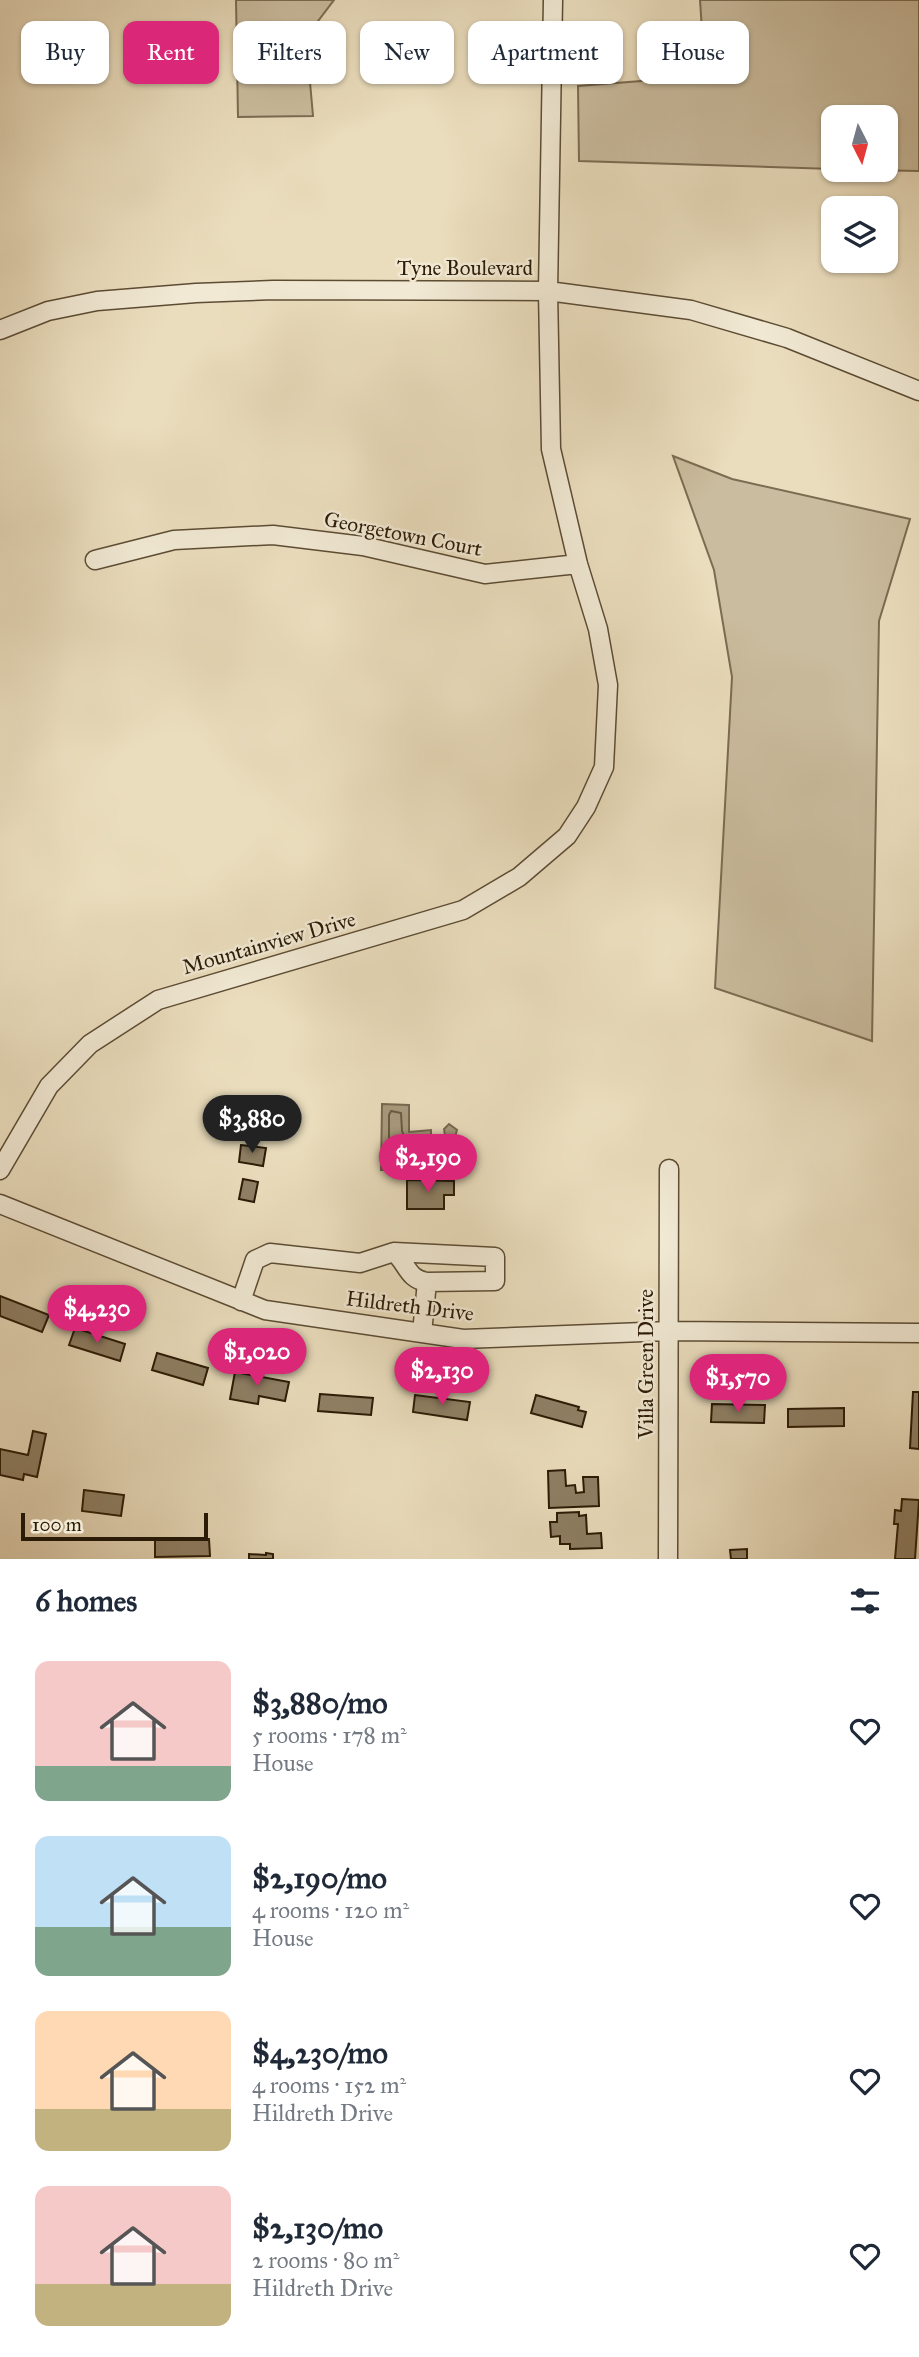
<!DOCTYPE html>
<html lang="en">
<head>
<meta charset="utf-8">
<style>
	:root { --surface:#fff; --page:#f2f2f3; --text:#1f2937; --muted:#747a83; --accent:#db2777 }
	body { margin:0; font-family:"IM FELL Great Primer",serif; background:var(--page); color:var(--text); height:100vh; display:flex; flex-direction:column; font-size:26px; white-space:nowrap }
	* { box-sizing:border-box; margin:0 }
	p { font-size:23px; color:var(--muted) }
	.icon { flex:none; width:38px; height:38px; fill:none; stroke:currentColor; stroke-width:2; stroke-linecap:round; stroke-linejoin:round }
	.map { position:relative; height:1559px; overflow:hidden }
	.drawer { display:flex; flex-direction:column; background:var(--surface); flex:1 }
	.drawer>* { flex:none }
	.top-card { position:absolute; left:21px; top:21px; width:878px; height:63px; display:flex; gap:14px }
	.needle { width:46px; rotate:174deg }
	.buttons { position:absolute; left:821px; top:105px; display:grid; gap:14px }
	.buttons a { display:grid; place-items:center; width:77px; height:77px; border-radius:14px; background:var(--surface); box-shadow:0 2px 5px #0004; font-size:35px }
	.scale { position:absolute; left:21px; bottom:18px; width:187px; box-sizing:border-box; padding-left:7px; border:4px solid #2c1b06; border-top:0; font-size:19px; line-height:24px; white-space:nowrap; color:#2c1b06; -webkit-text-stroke:5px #f1e9d4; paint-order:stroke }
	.price { position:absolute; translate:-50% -60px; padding:0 16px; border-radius:24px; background:var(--accent); color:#fff; font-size:23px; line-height:46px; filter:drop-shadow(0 2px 4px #0008) }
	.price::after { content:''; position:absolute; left:50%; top:42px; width:21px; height:16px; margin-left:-10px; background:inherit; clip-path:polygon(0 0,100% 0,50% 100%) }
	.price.selected { background:#222; color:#fff }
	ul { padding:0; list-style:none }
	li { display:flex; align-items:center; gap:21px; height:175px; padding:0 35px }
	li span { display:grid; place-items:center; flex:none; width:196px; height:140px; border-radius:14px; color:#555 }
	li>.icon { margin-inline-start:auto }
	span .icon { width:84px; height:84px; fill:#fffc; stroke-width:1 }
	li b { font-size:30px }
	h2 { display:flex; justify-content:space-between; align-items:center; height:84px; padding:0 35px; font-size:30px }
	.pill { padding:0 24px; border-radius:14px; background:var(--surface); box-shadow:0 2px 5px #0004; font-size:24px; line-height:63px }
	.pill.selected { background:var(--accent); color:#fff }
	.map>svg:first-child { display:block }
	.green { fill:#cabc9e; stroke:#7b6c52; stroke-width:2 }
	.water { fill:#a99b7f; stroke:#77684f; stroke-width:2 }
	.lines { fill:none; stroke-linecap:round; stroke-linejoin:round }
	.shore { stroke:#6a5b42; stroke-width:2 }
	.building { fill:#8f8065; stroke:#2c1b06; stroke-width:2 }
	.minor-casing { stroke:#5c4c34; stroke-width:21 }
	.minor { stroke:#f1e9d4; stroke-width:18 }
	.labels { text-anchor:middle; stroke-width:5; stroke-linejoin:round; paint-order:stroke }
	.street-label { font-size:21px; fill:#2c1b06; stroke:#f1e9d4 }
</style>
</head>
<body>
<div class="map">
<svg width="919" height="1559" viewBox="0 0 919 1559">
	<rect width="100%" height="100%" fill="#eaddbd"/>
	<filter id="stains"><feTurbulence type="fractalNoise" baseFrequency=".00286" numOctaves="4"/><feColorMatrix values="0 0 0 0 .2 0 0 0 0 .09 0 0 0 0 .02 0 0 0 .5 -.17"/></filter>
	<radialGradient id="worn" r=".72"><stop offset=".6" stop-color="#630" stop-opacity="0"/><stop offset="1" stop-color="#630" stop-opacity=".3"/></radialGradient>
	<!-- green -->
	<path class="green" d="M236,0H334L306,37L313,116L238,117Z
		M700,0H919V171L866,170H886V117H833V169L579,161L578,86L705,76Z
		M673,456L732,479L910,519L879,621L872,1041L715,988L732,677L714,570Z"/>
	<!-- water -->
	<path class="water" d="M382,1104L409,1105V1132L431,1130V1171L381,1170Z
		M449,1124L457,1130L454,1141C460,1146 466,1145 464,1156L458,1160L451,1156C448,1146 445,1139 444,1129Z"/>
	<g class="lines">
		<!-- shore -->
		<path class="shore" d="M391,1111L401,1113L402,1131L404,1136L424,1140L422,1163L389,1162V1115Z"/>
	</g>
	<!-- building -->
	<path class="building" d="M241,1145L266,1148L263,1166L239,1162Z
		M243,1179L258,1182L254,1202L239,1199Z
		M407,1180L454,1181V1195H444V1209H407Z
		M0,1296L49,1315L42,1332L0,1316Z
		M75,1328L125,1344L120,1361L69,1345Z
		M157,1353L208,1368L203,1385L152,1370Z
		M235,1372L289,1382L285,1401L259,1396L258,1404L230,1399Z
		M913,1392H919V1449L910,1448Z
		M320,1394L373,1398L371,1415L318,1411Z
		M415,1395L470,1402L467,1420L413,1412Z
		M536,1395L579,1407L578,1410L586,1412L582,1427L531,1413Z
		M712,1404L765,1405L764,1423L711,1422Z
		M844,1408V1426L788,1427V1409Z
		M33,1431L46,1434L37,1477L24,1474L23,1480L0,1475V1449L28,1455Z
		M565,1470L566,1486L575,1485L576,1493L584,1492L583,1477H598L599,1506L549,1508L548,1471Z
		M84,1490L124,1495L121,1516L82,1511Z
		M902,1499L919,1500L915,1559H895L898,1524H894L895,1510L901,1511Z
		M579,1512V1516L586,1515L587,1534L601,1533L602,1548L570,1549V1544H560V1536L551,1537L550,1522H557V1513Z
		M209,1539L210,1556L155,1557V1540Z
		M747,1549V1559H731L730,1550Z
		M266,1553L273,1554V1559H249V1554L266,1555Z"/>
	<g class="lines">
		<!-- minor casing -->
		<g class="minor-casing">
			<path id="minor" d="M0,330L48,311L97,301L196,293L273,290L548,291L691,310L787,338L919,391
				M95,560L174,540L273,535L363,546L485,574L578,564
				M0,1170L49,1086L90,1044L158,1000L463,910L519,877L567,836L586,807L604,767L608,685L598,629L578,564L551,449L548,291L553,0
				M0,1204L265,1310L463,1339L669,1331L919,1333
				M394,1252C407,1263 408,1280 427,1282
				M241,1301L255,1260L270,1253L360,1263L394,1252L495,1257V1281L427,1282L422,1333
				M668,1559L669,1169"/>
		</g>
		<!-- minor -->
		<use href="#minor" class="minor"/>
	</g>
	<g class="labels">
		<!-- street labels -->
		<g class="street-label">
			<text x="465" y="275">Tyne Boulevard</text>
			<text transform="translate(403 534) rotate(11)" y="7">Georgetown Court</text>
			<text transform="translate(269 943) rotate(-16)" y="7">Mountainview Drive</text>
			<text transform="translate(410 1306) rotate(7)" y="7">Hildreth Drive</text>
			<text transform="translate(646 1364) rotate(-90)" y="7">Villa Green Drive</text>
		</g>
	</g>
	<rect width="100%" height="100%" filter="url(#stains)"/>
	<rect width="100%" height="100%" fill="url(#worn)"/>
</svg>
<div class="buttons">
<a><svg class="needle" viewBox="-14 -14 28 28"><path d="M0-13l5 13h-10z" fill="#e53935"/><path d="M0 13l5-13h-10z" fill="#747a83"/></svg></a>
<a><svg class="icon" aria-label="layers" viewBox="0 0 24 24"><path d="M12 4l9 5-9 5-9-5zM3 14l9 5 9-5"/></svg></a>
</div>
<div class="scale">100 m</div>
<b class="price selected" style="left:252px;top:1155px">$3,880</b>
<b class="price" style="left:428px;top:1194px">$2,190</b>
<b class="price" style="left:97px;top:1345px">$4,230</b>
<b class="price" style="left:257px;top:1388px">$1,020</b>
<b class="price" style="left:442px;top:1407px">$2,130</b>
<b class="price" style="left:738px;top:1414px">$1,570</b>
<div class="top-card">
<a class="pill">Buy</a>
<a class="pill selected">Rent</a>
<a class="pill">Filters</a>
<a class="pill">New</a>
<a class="pill">Apartment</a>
<a class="pill">House</a>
</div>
</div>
<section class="drawer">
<h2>6 homes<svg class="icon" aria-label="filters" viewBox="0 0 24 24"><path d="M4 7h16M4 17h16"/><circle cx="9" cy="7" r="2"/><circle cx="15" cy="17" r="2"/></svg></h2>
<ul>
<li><span style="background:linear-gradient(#f6c9c9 75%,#7fa58c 0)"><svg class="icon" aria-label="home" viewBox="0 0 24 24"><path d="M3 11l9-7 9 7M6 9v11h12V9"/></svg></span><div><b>$3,880/mo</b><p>5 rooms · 178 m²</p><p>House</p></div><svg class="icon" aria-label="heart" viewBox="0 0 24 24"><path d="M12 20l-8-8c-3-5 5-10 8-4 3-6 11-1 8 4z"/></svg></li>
<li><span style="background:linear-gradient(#bfe0f5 65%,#7fa58c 0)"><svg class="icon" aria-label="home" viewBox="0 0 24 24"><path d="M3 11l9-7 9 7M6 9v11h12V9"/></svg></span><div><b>$2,190/mo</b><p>4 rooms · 120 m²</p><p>House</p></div><svg class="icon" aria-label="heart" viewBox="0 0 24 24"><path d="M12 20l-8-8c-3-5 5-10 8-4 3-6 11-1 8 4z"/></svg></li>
<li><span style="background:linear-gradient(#ffd9b3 70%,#c2b280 0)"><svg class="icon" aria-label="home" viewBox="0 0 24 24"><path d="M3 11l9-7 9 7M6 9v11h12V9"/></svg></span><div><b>$4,230/mo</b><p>4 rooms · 152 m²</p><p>Hildreth Drive</p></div><svg class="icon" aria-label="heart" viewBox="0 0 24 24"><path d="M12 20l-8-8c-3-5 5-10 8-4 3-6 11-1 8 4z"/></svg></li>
<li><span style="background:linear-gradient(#f6c9c9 70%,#c2b280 0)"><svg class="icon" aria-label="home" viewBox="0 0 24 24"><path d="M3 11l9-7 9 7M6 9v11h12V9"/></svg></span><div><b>$2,130/mo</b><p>2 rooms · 80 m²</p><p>Hildreth Drive</p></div><svg class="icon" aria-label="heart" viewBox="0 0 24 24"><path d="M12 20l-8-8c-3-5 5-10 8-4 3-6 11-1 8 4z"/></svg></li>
</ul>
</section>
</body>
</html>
